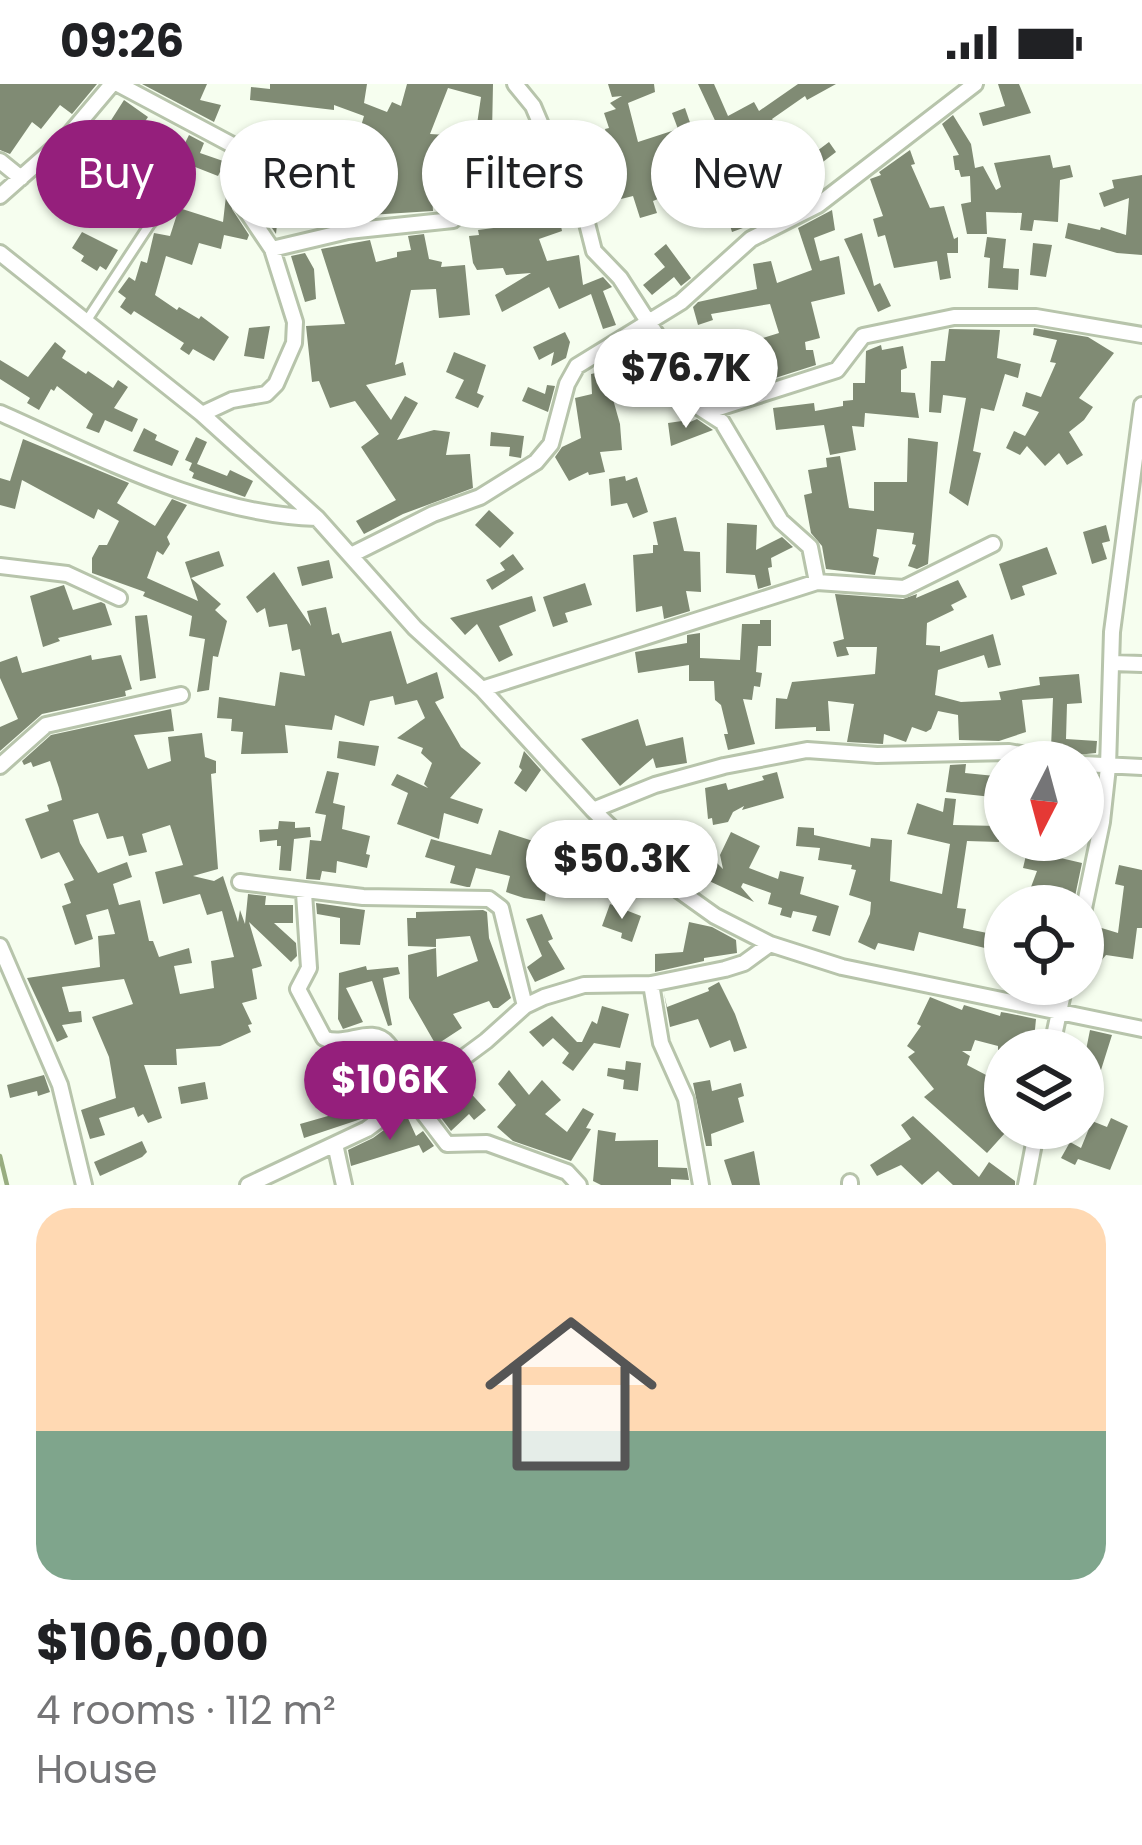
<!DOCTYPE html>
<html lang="en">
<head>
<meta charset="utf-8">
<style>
	:root { --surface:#fff; --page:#f6f6f6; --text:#202124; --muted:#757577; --line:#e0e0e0; --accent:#951f7c }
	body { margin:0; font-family:Poppins,sans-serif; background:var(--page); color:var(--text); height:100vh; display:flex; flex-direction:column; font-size:45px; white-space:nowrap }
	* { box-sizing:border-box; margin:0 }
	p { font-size:39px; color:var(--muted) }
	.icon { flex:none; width:66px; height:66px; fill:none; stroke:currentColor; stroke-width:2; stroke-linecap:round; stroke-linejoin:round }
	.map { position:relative; height:1101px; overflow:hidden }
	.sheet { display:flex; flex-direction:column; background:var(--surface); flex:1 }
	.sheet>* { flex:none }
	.guide { position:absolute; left:36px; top:36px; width:1071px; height:108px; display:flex; gap:24px }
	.needle { width:78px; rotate:186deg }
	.tools { position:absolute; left:984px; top:657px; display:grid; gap:24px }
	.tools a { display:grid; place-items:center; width:120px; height:120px; border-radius:50%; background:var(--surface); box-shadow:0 3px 9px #0004; font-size:60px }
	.price { position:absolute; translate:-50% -102px; padding:0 27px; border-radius:42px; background:#fff; color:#222; font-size:39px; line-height:78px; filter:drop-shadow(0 3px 6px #0008) }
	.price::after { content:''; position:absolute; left:50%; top:72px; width:36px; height:27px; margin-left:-18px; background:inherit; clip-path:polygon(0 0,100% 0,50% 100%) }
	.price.selected { background:var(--accent); color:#fff }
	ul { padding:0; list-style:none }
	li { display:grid; align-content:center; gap:24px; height:636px; padding:0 36px }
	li+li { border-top:3px solid var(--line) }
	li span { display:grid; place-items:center; height:372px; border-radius:36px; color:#555 }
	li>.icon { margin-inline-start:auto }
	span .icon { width:216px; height:216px; fill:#fffc; stroke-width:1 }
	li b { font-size:51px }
	.chip { padding:0 42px; border-radius:54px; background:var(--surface); box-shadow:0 3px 9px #0004; font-size:42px; line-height:108px }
	.chip.selected { background:var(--accent); color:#fff }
	.status { display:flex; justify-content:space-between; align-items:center; height:84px; padding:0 60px; background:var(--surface); direction:ltr }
	.status svg { height:33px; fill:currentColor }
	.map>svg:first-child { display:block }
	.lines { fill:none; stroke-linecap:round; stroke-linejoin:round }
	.stream { stroke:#98ad80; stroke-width:4.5 }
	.building { fill:#808b74; fill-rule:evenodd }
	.lane-casing { stroke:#b7c4ab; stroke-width:14 }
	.street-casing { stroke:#b7c4ab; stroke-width:20 }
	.lane { stroke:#fff; stroke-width:8 }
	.street { stroke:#fff; stroke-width:14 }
</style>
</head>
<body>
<div class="status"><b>09:26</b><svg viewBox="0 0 49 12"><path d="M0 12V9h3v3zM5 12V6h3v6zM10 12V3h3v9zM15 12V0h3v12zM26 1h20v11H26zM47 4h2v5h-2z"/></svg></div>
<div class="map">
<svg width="1142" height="1101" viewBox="0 0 1142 1101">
	<rect width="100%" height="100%" fill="#f6feef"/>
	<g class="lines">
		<!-- stream -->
		<path class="stream" d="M0,1072L7,1101"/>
	</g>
	<!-- building -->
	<path class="building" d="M0,0H97L72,30L60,21L41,45L32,38L10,70L0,66Z
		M142,0H207L200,16L221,21L214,38Z
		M270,0H367L364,19L387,28L392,18L401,22L407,0H493L492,49L476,47L481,13L448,4L430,50L463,52L460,67L442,65L435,90L437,96L454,99L452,115L432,111L433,127L369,131L370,109L335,106L341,124L310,134L305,122L307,102L252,93L251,71L310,80L313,66L295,61L298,44L318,47L317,57L346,61L344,75L370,79L376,59L358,52L364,32L334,21V26L250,16L251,3L270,5Z
		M608,0H654L655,8L628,19L638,58L678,45L672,29L685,24L696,56L719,45L698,0H714L728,32L754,18L759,27L798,0H836L807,16L805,12L772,35L790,62L806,51L817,67L829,58L836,68L811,87L815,94L783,111L773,91L745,104L739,90L747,86L733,61L710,71L713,76L701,81L693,64L667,81L676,105L686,99L692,110L678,118L673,109L653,117L657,129L640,134L633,112L605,119L604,115L593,118L589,101L610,95L607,69L584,77L581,68H569L566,63L606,49L605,45L609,44L604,29L616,25L610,19L622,12L612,13Z
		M998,0H1019L1031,29L983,42L979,29L1005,22Z
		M124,16L148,33L144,39L185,59L189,51L204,59L200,69L226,78L229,72V90L220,88L218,92L162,70L156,81L140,72L144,64L108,41Z
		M953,31L971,60L975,84L983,82L996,106L1001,103L994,79L1050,71L1053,84L1070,81L1073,93L1060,96L1058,138L1034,136L1032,147L1020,146L1022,129L986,128L987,150H967L961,120L971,118L970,92L961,93L959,86H955L953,72L959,71L942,40Z
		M910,66L915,80L911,81L930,124L944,122L954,155L958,153V169H947L951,194L940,196L937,177L894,184L885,151L878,153L873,135L883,132L870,95L881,91L879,88Z
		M1142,91V171L1117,169L1065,154L1068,139L1100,146L1101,143L1126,151L1129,114L1104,123L1099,109L1114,104L1112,96Z
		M557,96L567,105L571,124L558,128L562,147L539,155L547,177L579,171L583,201L603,193L612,203L603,207L616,241L603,245L591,210L559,225L549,203L502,228L495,211L531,189L506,191L503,184L477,186L473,179L469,152L479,151L478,146L509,142L494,107L511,98L521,132L546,124L536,108Z
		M751,107L762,137L732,148L727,132L741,127L736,113Z
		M226,112H230L232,125L249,151L247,156L224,151L221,165L199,159L192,181L166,172L155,211L177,226L179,223L199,235L201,232L229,253L214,277L193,265L189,271L180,265L184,259L134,227L131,231L120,223L126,214L118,208L129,193L135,197L141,177L147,179L154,149L170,152L179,124L223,138Z
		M252,114L276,116L279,122L276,150Z
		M832,126L835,146L814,154L820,177L839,172L845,210L811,218L820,254L805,258L806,266H813L816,281L772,295L764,265L731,277L738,301L709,315L701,288L723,280L717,258L741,251L743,260L779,249L770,220L711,230L713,236L698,241L693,223L698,218L757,205L753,180L771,177L777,199L812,186L798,144Z
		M82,148L118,166L106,186L100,182L97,187L81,177L84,172L72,164Z
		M862,149L874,202L880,199L891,222L878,228L844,155Z
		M424,150L429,175L442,178L441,183L465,181L470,231L439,234L436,205L411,206L395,281L403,278L406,291L366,301L391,336L405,312L418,319L397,356L434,346L450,348L446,371L470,370L473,404L403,430L364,450L356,437L396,416L361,363L379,350L355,317L330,324L319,297L312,298L306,242L345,240L321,165L370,156L376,178L397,173V168L411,166L408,152Z
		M987,153L1006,155L1003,184L1019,185L1018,206L988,204L990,174L984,173Z
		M1033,159L1052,161L1046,193L1030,191Z
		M666,160L691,194L681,202L674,193L652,211L643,201L665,183L654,170Z
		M305,169L314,185L316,215L305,218L291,172Z
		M270,242L264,275L244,272L249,244Z
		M1034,244L1088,253L1114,269L1079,314L1093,323L1084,336L1069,348L1083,371L1067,381L1059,369L1045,382L1027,362L1020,371L1006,364L1014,347L1025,352L1039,328L1022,322L1026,308L1041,313L1056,279L1050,278L1057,256L1033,251Z
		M949,245L1000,246L997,274L1021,280L1018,294L1005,290L994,327L981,324L973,367L981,369L968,422L949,409L966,314L943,311L941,329L929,328L931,277H945Z
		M565,248L570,258L566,274L551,282L554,268L539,276L533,263Z
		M55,258L66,267L62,274L86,290L88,287L113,304L118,296L128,303L114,324L138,335L132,348L105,336L99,349L86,344L93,330L57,302L54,307L51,305L39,326L27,319L30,314L0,295V276L28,293Z
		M881,261L882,266L903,262L907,284L901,286V308L915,309L919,334L865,329L864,343L852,342L856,366L830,371L824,341L776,346L773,324L814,319L815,327L843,322V317L853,316V299H865L866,267Z
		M454,268L486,281L477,309L484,312L478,324L455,314L464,296L446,288Z
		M637,273L639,280L647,278L655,299L664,298L669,318L638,322L634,289L614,291L613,278Z
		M605,287L620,340L622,366L600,368L605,388L589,391L588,388L569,397L555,373L562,363L581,354L575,314L592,310L591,290Z
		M547,301L555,302L548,328L522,317L528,303L545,310Z
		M697,335L713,346L671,362L668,339L682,337L683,341Z
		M144,344L157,351L155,356L179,367L172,382L133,367Z
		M491,348L524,352L521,374L509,372L510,363L490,362Z
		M196,353L207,358L197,380L227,392L230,386L253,397L245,413L192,394L194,389L189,386L192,379L185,376Z
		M908,354L938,358L928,480L917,485L908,482L916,461L912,460L914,449L877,445L873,472L879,474L875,491L826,485L822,462L811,449L804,411L812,409L808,386L827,383L826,374L840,372L849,424L874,427V398H907Z
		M23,355L129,399L117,419L155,442L172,415L187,421L167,453L170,460L163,471L157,467L147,494L198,517L185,478L219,467L224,482L191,494L221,520L215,526L227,537L218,573L213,572L209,606L197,608L205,555L189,552L192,532L143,512L145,508L92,489V474L99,461H107L119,437L98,425L94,435L22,396L15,425L0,421V394L10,397Z
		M625,392L626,397L637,393L648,428L633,434L627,419L611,422L609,395Z
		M489,426L514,449L500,464L475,441Z
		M676,433L684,467L700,468L701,508L686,507L690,527L664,535L662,522L636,528L633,471L653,469V461H658L653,438Z
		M727,439L757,441L756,466L782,453L793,463L771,474L772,483L768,484L771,501L758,505L755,491L726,489Z
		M1106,441L1110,457L1102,459L1107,475L1092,480L1083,448Z
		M1047,463L1057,490L1022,502L1025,511L1011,516L999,480Z
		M513,470L524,485L492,506L486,496L505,486L500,479Z
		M329,476L333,494L302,502L297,483Z
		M274,488L311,542L307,527L326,523L332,551L339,549L342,559L391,547L407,600L437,588L444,614L435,618L461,663L481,679L450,714L483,725L478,740L444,729L439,755L397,740L408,709L391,701L397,690L428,704L424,700L432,679L421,669L423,664L397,654L425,634L417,616L395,621L393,612L370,617L364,642L335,631L332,646L285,641L288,669L241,670L243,648L231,647L232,635L217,634L219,613L275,622L280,588L305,592L300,565L292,567L287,540L269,543L265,524L257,529L246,513Z
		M958,496L967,513L951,521L954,526L927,539L926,561L940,562V568L993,550L1001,581L988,584L984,571L938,586L935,611L961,618L1001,616L999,608L1040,601L1039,593L1079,590L1082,619L1067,620L1066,655L1097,657L1096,669L1077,671L1051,664L1053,614L1022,616L1026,648L999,657L959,656L958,631L938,627L931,645L926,648L912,643L906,658L884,650L883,660L847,658L854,620L828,617L830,647H816V643L775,645L776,614L787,615L792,598L875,590L877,563H846L849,571L837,573L833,558L844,555L835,510L903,515L917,510L916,514Z
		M585,499L592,521L565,529L568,538L553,543L543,513Z
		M64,501L73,526L101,518L105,520L112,541L58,554L60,557L43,563L30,512Z
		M532,512L536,527L499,542L513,571L499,578L477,540L465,551L450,534Z
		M147,531L156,594L140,597L135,532Z
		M760,536H771V562H758L756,588L762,589L760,603L754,602L752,616L743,615L755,660L728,666L724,650H728L721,621L715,616L714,597H689V581L638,589L635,568L687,559V551L700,549V574L740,576L742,540H760Z
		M91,571L92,576L121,571L132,605L125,607L126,612L42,630L0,667V643L18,635L0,594V578L17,572L22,589Z
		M171,625L174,647L134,651L148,685L171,677L168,653L202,649L205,673L216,677V689L211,690L218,785L193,792L214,797L223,792L238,838L240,826L245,840L248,810L266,812L265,821H293V839H274L296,859L297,872L291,878L249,838L262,882L252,885L257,915L242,919L252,940L248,941L251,948L220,962L176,965L177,981H144L162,1034L148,1039L143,1030L138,1033L134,1023L99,1034L105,1051L90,1055L81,1026L116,1014L109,973L92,933L133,920L124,895L62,903L69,928L81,927L82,938L62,941L68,953L57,958L27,894L100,883L98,852L115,850L108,825L86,831L93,855L75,861L62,822L71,819L64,800L74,796L59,768L41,775L25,735L49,727L47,721L62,716L59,704L50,677L33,683L31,678L24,681L22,677L51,651ZM98,729L107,755L123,752L129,772L147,768L142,750L170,741L183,781L155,788L163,820L200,810L207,831L222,827L234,873L211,877L214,904L180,910L174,882L192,879L189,864L159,873L153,857H149L140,816L119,821L113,800L132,793L127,778L98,789L80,759L73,736Z
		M638,635L646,662L683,653L687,679L656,684L653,674L620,702L581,655Z
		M339,657L379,662L375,682L337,674Z
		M524,667L541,686L526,708L514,699L522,686L519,683Z
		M966,680L965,689L1005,693L1002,730L991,729L992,713L946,708L950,681Z
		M327,687L339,689L333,719L345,722L342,745L370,752L366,770L370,771L367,784L337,777L336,789L322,787L320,796L306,795L310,756L321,757L326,731L315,729Z
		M777,688L784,714L742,726L744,722L733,728L728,738L713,741L712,734L708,735L705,704L726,699L728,706L764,696L762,692Z
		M945,714L956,715L953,741L999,742V758L967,757L957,824L966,825L963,844L992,850L989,865L919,848L914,867L878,859L875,866L858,858L870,830L871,818L849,811L856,786L851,785L852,781L818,776L820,764L796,762L798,743L814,744V751L870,763L871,754L892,756L890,797L942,810L950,760L907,750L917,719L943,728Z
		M279,737L295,738V744L310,743L311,753L294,755L291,787L279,786L281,762H277V756L260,758L259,746L278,745Z
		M499,746L558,765L550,792H567L568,806H546L545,817L524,814L506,808L510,792L476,784L470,803H467L450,799L455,782L425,773L431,755L491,771Z
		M731,748L760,762L749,784L778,795L780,787L804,793L800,810L839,822L830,852L812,847L817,832L793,827L791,834L780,831L782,824L768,820L771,809L743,799L741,803L754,818L707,796L716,778L723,785L720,771Z
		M1028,763L1040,766L1039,769L1082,779L1073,822H1056L1028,811L1037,787L1023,784Z
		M1119,781L1142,786V844H1137L1133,875L1106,871L1096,883L1084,879L1095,842L1118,849L1124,802L1115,800Z
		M316,819L365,826L360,861L340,860V834L317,830Z
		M610,820L641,832L632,858L621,854L622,849L602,842Z
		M483,826L487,828L489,854L511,914L498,924H493L489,917L453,930L462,944L436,961L409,914L408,871L436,864L437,893L478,877L470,852L436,855V863L408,862L407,834H416V828Z
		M542,830L553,855L548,857L565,885L535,898L527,883L542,872L526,835Z
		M689,838L712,843L736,856L737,869L704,874V877L655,888V870L683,868Z
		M366,882L367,886L398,883L400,890L383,894L392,941L388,942L372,897L346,904L363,938L343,945L338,935L339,889Z
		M719,898L735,930L747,964L734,968L730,956L710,964L698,935L670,943L664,909L667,923L709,907L708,904Z
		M930,913L962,926L964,921L1000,932L1001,928L1007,929L1036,935L1033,966H998V962L975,956L971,967H962L970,972L967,981L988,992L992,986L1005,1001L1000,1022L1005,1025V1049L987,1069L924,1013L934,1005L908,973L915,968L907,962L921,942L917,940Z
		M602,922L629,930L620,964L594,959L573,987L562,979L569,969L553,954L543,963L529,948L552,932L577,958H582L592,937L597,940Z
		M1090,946L1112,951L1101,986L1083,981Z
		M367,963L375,964L397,1009L361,1035L304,1054L300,1040L349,1026L325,982L347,971L346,967Z
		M626,977L641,979L638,1007L623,1005L624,996L607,992L608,984L625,986Z
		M509,986L529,1011L542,996L561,1016L545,1030L567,1048L583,1024L594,1030L586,1044L591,1045L571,1077L513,1057L497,1043L516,1021L498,1000Z
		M44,991L50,1008L38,1012L37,1007L10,1014L7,1001Z
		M456,993L486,1026L474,1036L469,1030L451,1047L427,1015Z
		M710,996L712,1007L741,999L744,1012L738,1014L744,1038L711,1050L712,1062H706L693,999Z
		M205,998L208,1015L181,1020L178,1003Z
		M406,1030L416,1052L423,1047L434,1062L423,1069L419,1061L351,1082L348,1066L373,1054Z
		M913,1032L979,1093L989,1078L1015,1097V1101H953L938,1087L922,1101L901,1081L877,1092L870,1081L911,1055L901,1041Z
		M1111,1034L1128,1042L1110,1086L1078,1075L1075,1081L1061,1074L1070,1058L1081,1064L1092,1037L1107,1043Z
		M598,1046L616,1049L615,1057L658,1056V1083L687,1084L689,1096L671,1095V1101H601L593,1097Z
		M142,1057L147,1068L142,1073L100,1092L94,1078Z
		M754,1067L760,1101H732L724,1076Z"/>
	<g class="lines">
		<!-- lane casing -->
		<g class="lane-casing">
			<path id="lane" d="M87,236L150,140L176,113"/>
		</g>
		<!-- street casing -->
		<g class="street-casing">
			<path id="street" d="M118,0L240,65L241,119L272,165L295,238L294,259L276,300L266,310L232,316L202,330
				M515,0L533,22L547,55L577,100L594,167L620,194L656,250L683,313L722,338L781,437L810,463L817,498
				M0,77L21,94
				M0,112L68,52L112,0
				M272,165L348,147L453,136
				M0,169L202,330L317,434L415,544L482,605L593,726L666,797L715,832L770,860L842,883L1142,945
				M709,327L837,286L863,252L954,233H1036L1142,251
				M0,329C102,374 204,430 317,434
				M351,471L433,430L480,413L536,378L551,360L567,300L577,282L681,218L751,155L818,121L975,0
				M0,482L67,490L119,514
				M1112,579L1142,580
				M482,605L817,498L904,504L993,460
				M1083,680L1142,683
				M0,682L46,641L181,611
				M593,726L655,701L724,682L807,666L877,671L1009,668L1068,678
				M240,798L363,813L489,815L501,824L525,922
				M304,809L309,884L298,905L324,954C346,964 371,940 388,960C396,968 394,977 399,987C402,995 410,1004 416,1011
				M1083,829L1102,738L1108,683L1112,548L1142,321
				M0,862L60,1001L84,1101
				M651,900L661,959L686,1015L701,1101
				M1051,966L1065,900
				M412,1014L447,1060L487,1059L567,1088L579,1101
				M335,1060L344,1101
				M850,1098V1101
				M248,1101L367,1045L486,957L525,922L544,913L584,901L651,900L725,885L744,879L770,860
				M1026,1101L1037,1044"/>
		</g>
		<!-- lane -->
		<use href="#lane" class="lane"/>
		<!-- street -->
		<use href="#street" class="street"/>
	</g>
</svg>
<div class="tools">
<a><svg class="needle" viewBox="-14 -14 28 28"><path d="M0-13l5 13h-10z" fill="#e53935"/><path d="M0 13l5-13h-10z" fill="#757577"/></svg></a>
<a><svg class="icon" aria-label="locate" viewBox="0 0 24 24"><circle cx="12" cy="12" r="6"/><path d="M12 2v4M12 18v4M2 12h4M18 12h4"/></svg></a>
<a><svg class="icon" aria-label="layers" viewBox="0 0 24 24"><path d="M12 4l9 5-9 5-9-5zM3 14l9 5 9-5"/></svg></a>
</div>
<b class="price" style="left:686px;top:347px">$76.7K</b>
<b class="price" style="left:622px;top:838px">$50.3K</b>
<b class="price selected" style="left:390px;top:1059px">$106K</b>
<div class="guide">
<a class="chip selected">Buy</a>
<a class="chip">Rent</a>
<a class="chip">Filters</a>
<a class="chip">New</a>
</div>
</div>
<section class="sheet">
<ul>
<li><span style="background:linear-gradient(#ffd9b3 60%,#7fa58c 0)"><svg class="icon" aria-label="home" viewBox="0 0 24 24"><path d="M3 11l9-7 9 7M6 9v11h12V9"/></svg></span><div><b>$106,000</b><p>4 rooms · 112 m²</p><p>House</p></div></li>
</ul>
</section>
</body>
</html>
